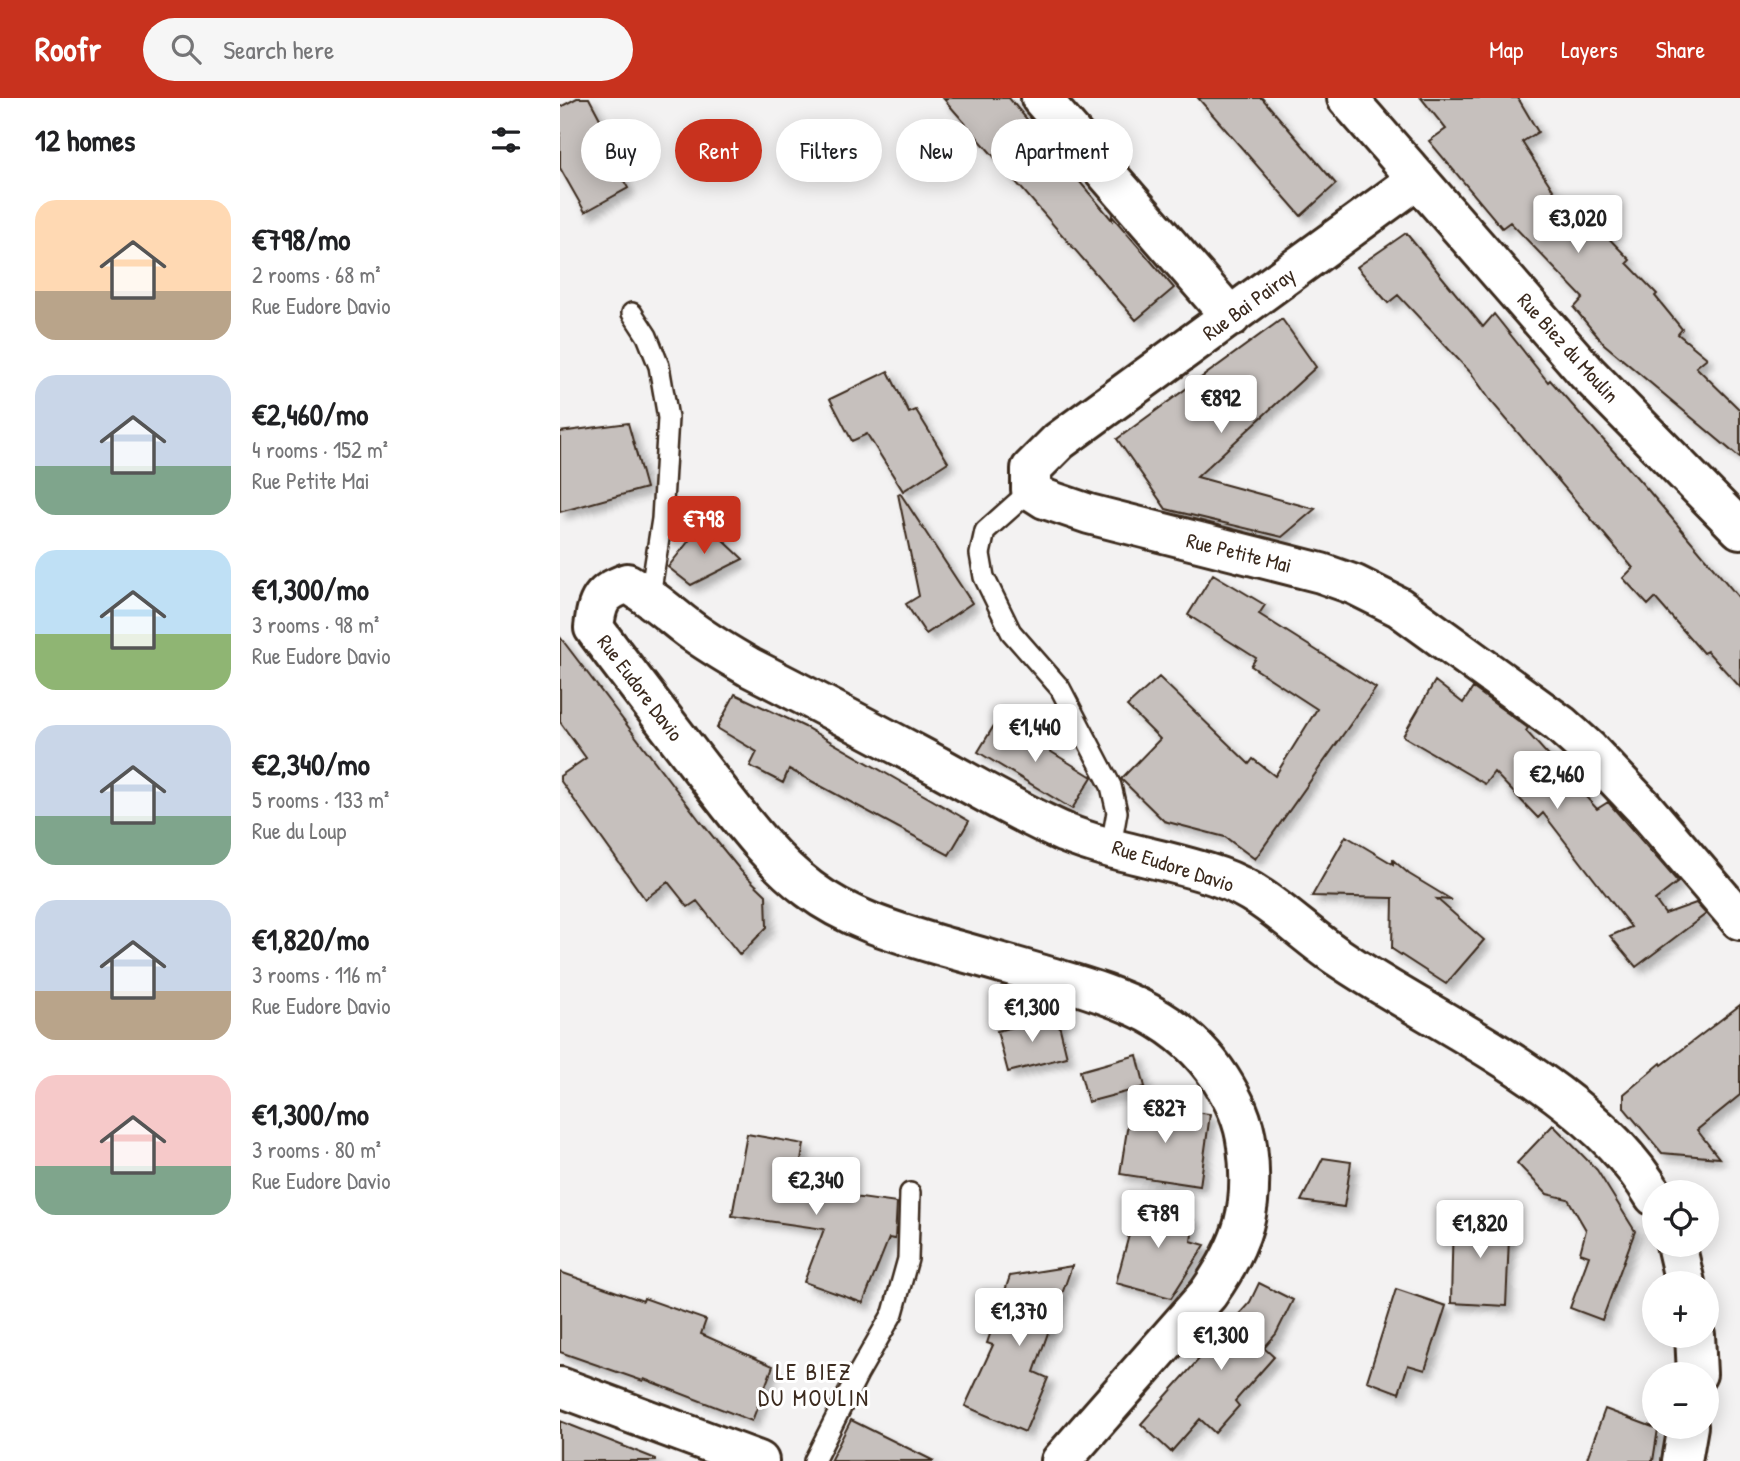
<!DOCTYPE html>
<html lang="en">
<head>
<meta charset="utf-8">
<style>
	:root { --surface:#fff; --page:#f6f6f6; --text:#202124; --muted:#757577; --accent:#c8321e }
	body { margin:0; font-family:"Patrick Hand",sans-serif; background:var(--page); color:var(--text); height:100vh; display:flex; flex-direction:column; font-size:26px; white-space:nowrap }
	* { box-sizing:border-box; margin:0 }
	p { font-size:23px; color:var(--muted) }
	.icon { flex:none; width:38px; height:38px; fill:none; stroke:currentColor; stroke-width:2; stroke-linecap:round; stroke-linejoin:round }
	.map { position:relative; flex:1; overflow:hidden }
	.panel { display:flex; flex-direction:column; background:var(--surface); width:560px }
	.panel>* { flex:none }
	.top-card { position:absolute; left:21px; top:21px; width:665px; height:63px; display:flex; gap:14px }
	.buttons { position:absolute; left:1082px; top:1082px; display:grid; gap:14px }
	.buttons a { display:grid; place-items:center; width:77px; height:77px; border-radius:50%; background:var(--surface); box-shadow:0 4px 18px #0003; font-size:35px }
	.price { position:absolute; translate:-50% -60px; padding:0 16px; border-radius:7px; background:#fff; color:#222; font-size:23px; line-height:46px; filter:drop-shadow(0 2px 4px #0008) }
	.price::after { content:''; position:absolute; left:50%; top:42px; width:21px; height:16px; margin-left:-10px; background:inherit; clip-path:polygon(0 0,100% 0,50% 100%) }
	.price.current { background:var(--accent); color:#fff }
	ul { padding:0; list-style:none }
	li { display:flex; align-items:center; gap:21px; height:175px; padding:0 35px }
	li span { display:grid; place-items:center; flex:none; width:196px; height:140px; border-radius:21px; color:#555 }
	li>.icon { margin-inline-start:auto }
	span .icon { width:84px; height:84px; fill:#fffc; stroke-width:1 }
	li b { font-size:30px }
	h2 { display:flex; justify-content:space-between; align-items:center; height:84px; padding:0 35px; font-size:30px }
	.pill { padding:0 24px; border-radius:32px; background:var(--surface); box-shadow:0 4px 18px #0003; font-size:24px; line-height:63px }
	.pill.current { background:var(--accent); color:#fff }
	header { display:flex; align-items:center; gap:42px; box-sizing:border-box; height:98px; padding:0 35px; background:var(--accent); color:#fff }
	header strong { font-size:33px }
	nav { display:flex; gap:38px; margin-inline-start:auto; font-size:24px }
	.search { width:490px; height:63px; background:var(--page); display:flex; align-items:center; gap:18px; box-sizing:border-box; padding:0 24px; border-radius:38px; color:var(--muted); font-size:26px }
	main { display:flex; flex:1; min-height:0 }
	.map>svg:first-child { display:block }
	.building { fill:#c6c0bd; stroke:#3b2a1e; stroke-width:2; filter:url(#shadow) }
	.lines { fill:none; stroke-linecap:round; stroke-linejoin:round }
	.lane-casing { stroke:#3b2a1e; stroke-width:24 }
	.street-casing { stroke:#3b2a1e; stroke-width:44 }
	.lane { stroke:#fff; stroke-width:19 }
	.street { stroke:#fff; stroke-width:38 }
	.labels { text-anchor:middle; stroke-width:6; stroke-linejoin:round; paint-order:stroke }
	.street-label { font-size:21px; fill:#3b2a1e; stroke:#fff }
	.neighbourhood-label { font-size:23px; letter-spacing:2px; fill:#3b2a1e; stroke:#fff }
</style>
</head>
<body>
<header>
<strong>Roofr</strong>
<div class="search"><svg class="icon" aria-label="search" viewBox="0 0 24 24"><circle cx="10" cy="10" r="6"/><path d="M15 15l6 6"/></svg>Search here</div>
<nav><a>Map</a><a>Layers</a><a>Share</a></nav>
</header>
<main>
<section class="panel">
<h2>12 homes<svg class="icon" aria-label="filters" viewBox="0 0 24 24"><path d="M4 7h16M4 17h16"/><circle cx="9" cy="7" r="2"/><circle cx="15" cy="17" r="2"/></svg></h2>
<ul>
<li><span style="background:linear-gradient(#ffd9b3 65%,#b9a48a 0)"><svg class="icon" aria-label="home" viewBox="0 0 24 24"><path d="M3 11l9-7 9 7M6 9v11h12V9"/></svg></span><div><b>€798/mo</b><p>2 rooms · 68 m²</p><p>Rue Eudore Davio</p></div></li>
<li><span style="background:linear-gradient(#c9d6e8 65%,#7fa58c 0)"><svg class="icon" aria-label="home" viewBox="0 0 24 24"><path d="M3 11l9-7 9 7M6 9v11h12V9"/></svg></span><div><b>€2,460/mo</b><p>4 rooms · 152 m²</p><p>Rue Petite Mai</p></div></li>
<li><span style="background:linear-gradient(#bfe0f5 60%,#8fb573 0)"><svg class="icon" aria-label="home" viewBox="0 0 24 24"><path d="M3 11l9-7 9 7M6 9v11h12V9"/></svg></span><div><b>€1,300/mo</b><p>3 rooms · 98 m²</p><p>Rue Eudore Davio</p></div></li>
<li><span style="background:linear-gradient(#c9d6e8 65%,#7fa58c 0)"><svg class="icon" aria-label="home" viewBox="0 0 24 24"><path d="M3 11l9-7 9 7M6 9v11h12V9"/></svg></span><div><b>€2,340/mo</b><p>5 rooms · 133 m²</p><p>Rue du Loup</p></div></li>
<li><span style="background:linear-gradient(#c9d6e8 65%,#b9a48a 0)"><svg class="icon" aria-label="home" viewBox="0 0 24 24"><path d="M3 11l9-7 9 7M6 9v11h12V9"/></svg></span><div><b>€1,820/mo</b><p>3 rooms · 116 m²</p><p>Rue Eudore Davio</p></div></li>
<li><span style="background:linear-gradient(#f6c9c9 65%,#7fa58c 0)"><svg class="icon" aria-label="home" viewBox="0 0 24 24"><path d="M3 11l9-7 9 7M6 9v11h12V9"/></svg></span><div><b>€1,300/mo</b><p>3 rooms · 80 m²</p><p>Rue Eudore Davio</p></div></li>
</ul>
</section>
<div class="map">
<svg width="1180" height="1363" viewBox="0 0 1180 1363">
	<defs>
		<filter id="shadow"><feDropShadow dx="6" dy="6" stdDeviation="3.5" flood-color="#0004"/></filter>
	</defs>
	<rect width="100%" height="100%" fill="#f3f2f2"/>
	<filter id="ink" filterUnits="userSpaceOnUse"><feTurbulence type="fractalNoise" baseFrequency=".0143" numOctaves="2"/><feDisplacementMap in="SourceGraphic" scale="14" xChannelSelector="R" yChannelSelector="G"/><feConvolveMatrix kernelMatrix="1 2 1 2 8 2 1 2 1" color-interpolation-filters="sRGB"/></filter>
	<g filter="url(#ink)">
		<!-- building -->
		<path class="building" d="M17,0H29L47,34L39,39L68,90L25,114L0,70V9Z
			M383,0H449L552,122V118L614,190L576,222Z
			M638,0H702L776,86L741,118Z
			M861,0H958L978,34L962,44L1021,135L1033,124L1070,162L1067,165L1097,196L1095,198L1122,231L1118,236L1147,260L1136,269L1180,312V360L1044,246L1014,210L1023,200L950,124L942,130L869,43L886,31Z
			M846,135L923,229L934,216L988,284L990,282L1088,392L1180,501V589L1147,553L1143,555L1095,500L1088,507L1063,480L1073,470L930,302L911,275L838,197L828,205L797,169Z
			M722,221L756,269L637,379L755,411L722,439L606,411L557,341Z
			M328,273L349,315L356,312L388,364L343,393L307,336L292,343L270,301Z
			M68,325L86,390L0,414V334Z
			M340,395L412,505L366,536L346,506L359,498L338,396Z
			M144,424L183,461L131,487L108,469Z
			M653,476L705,507L699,516L816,590L695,761L665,739L604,723L561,681L600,641L567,608L599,579L689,666L693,661L715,678L757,611L691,568L696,560L628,517Z
			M0,539L140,723L181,773L206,797L207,829L180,857L137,803L128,809L108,784L85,801L0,682V678L26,660L0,624Z
			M875,583L903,605L913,590L968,630L966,633L1037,711L1048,704L1118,784L1095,802L1105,816L1136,805L1146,816L1076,869L1050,838L1071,829L983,715L978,720L934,674L925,686L843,638Z
			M175,596L245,629L409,723L389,757L229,671L223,685L190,668L197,654L157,630Z
			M438,621L532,679L512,711L418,654Z
			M786,738L833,766V762L849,776L892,802L877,801L924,842L886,886L832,851L833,800L752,798Z
			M1180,907V997L1137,1032L1159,1060L1102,1055L1064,1010V996L1101,965L1102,967Z
			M497,918L507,959L448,974L437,933Z
			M577,957L585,989L528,1004L520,973Z
			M571,1006L650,1016L640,1088L560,1076Z
			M993,1027L1037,1072L1075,1133L1042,1222L1010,1210L1029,1158L1020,1155L1026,1132L1008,1101L987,1096L957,1065Z
			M187,1036L244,1046L236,1091L337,1105L335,1141L329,1140L303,1205L244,1184L264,1131L172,1118Z
			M763,1060L791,1064L784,1109L741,1103Z
			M579,1100L634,1122L631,1143L645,1147L611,1200L556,1185Z
			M893,1117L950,1118L946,1208L891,1205Z
			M512,1168L474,1274L488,1280L465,1334L405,1308L433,1247L427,1245L450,1178Z
			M0,1174L83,1203L84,1200L146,1222L141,1236L213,1268L192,1323L84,1281L83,1283L0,1254Z
			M699,1185L733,1202L716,1236L704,1250L714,1259L675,1303L679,1308L655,1335L640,1321L611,1354L581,1326L690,1204Z
			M836,1191L886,1208L865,1272L848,1267L839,1295L807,1283Z
			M1045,1311L1098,1331L1093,1363H1026Z
			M291,1322L374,1363H270Z
			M0,1323L96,1361V1363H0Z"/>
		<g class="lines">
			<!-- lane casing -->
			<g class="lane-casing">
				<path id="lane" d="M72,215L87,238L99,268L108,320L102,421L90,498
					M471,392L425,433L420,456L424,479L451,534L500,590L551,688L557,714L551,748
					M254,1363L298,1276L333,1215L348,1161L350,1095"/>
			</g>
			<!-- street casing -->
			<g class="street-casing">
				<path id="street" d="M481,0L671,219
					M787,0L1027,275L1180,431
					M858,81L499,343L471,371V392L485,401L529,416L761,475L795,487L839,509L1000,626L1029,652L1084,710L1180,822
					M1116,1146L1125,1185
					M1135,1237L1137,1276
					M0,1289L199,1363
					M501,1363L648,1196C683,1146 695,1110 687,1048C684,1022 674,1002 660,980C621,920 562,900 497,881C459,870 422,859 385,849C338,835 288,821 249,791C210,762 180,720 150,682C111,631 72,581 34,530C37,502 41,495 67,485C88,497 105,512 124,527C144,543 167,556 189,569C246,598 303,628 359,658C408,684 455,713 505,735C554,755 609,761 659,779C706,795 738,832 778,859C879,928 1031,990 1094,1098
					M1122,1363L1128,1328"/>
			</g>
			<!-- lane -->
			<use href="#lane" class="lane"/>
			<!-- street -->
			<use href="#street" class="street"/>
		</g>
	</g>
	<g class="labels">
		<!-- street labels -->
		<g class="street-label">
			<text transform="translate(689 206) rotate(-36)" y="7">Rue Bai Pairay</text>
			<text transform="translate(1008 250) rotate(48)" y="7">Rue Biez du Moulin</text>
			<text transform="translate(679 455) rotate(14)" y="7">Rue Petite Mai</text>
			<text transform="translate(80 590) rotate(53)" y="7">Rue Eudore Davio</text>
			<text transform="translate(613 768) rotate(18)" y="7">Rue Eudore Davio</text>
		</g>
		<!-- neighbourhood labels -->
		<g class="neighbourhood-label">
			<text x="254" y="1282">LE BIEZ<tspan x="254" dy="26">DU MOULIN</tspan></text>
		</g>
	</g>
</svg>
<div class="buttons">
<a><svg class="icon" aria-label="locate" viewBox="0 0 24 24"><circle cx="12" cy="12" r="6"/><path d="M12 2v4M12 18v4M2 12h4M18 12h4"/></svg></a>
<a>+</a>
<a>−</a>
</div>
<b class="price" style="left:1018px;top:157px">€3,020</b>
<b class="price" style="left:661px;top:337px">€892</b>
<b class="price current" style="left:144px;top:458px">€798</b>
<b class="price" style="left:475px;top:666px">€1,440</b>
<b class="price" style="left:997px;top:713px">€2,460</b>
<b class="price" style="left:472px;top:946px">€1,300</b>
<b class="price" style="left:605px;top:1047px">€827</b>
<b class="price" style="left:256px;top:1119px">€2,340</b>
<b class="price" style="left:598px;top:1152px">€789</b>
<b class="price" style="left:920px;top:1162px">€1,820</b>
<b class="price" style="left:459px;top:1250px">€1,370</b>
<b class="price" style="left:661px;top:1274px">€1,300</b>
<div class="top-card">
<a class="pill">Buy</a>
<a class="pill current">Rent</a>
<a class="pill">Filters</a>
<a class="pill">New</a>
<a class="pill">Apartment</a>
</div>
</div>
</main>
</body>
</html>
